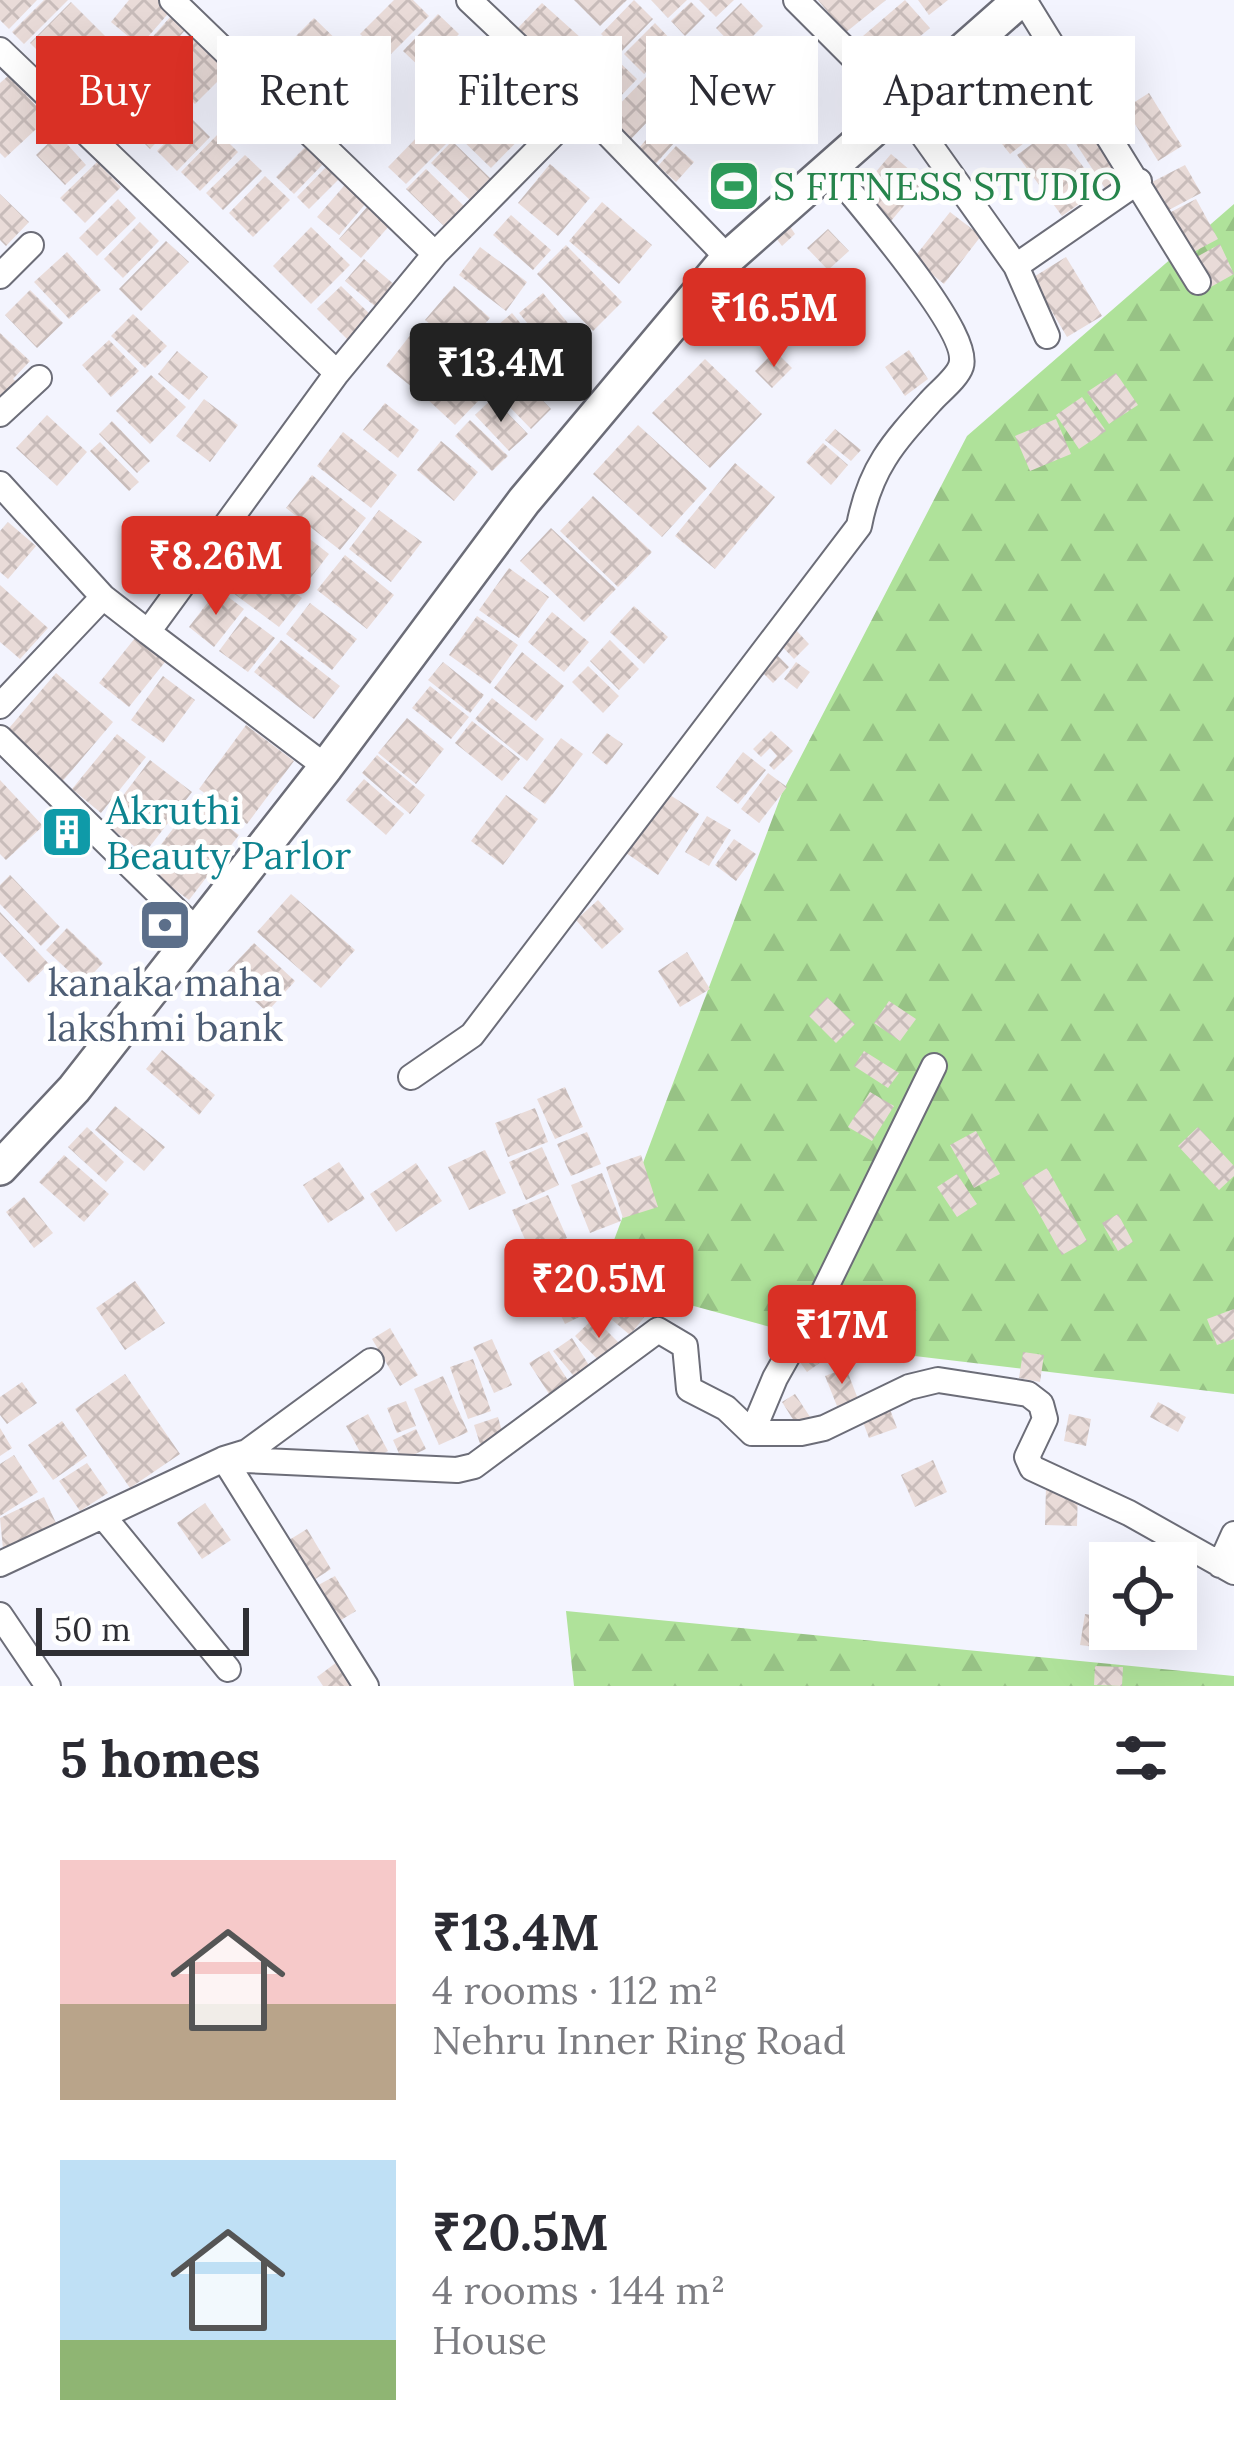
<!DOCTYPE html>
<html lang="en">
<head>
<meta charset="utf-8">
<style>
	:root { --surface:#fff; --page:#f7f7f7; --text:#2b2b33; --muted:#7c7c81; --accent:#d93025 }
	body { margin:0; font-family:Lora,serif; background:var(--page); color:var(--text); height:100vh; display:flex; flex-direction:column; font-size:45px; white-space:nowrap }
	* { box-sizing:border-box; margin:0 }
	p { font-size:39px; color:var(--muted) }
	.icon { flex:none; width:66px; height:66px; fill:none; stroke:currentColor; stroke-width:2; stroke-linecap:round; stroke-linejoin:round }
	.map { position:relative; height:1686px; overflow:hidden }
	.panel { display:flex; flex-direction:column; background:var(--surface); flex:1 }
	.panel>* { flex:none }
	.banner { position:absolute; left:36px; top:36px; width:1164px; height:108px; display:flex; gap:24px }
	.buttons { position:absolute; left:1089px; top:1542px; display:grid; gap:24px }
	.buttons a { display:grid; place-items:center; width:108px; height:108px; border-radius:0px; background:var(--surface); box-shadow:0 12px 48px #0002; font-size:60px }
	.scale { position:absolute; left:36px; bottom:30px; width:213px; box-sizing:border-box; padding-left:12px; border:6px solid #2f2f34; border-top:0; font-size:33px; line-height:42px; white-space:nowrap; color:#2f2f34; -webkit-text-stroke:9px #fff; paint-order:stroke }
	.price { position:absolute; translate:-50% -102px; padding:0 27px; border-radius:12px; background:var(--accent); color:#fff; font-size:39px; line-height:78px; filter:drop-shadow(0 3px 6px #0008) }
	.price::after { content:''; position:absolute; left:50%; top:72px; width:36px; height:27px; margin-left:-18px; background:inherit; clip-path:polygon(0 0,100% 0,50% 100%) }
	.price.active { background:#222; color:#fff }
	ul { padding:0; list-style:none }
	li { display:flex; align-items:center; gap:36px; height:300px; padding:0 60px }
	li span { display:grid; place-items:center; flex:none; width:336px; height:240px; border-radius:0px; color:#555 }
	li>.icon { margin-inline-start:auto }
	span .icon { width:144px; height:144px; fill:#fffc; stroke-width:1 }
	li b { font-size:51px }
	h2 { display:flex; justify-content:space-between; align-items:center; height:144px; padding:0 60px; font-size:51px }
	.pill { padding:0 42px; border-radius:0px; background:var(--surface); box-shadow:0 12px 48px #0002; font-size:42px; line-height:108px }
	.pill.active { background:var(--accent); color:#fff }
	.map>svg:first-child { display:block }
	.forest { fill:url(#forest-firs) }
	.building { fill:url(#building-cross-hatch) }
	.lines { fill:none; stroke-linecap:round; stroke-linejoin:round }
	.street-casing { stroke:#6c6d78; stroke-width:28 }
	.secondary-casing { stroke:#6c6d78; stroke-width:38 }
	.street { stroke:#fff; stroke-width:24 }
	.secondary { stroke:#fff; stroke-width:33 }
	.labels { text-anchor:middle; stroke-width:10; stroke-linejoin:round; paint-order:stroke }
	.leisure-label { font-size:39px; fill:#27864d; stroke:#fff; text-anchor:start }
	.culture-label { font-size:39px; fill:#0d838f; stroke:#fff; text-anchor:start }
	.service-label { font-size:39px; fill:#4e5e75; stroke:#fff }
</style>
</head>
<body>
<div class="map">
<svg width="1234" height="1686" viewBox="0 0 1234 1686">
	<defs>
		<pattern id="forest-firs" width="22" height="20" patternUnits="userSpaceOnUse" patternTransform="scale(3)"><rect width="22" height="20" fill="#afe29a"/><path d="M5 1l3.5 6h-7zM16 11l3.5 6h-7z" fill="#97c285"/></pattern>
		<pattern id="building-cross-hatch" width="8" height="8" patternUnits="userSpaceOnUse" patternTransform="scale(3)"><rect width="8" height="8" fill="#e9dbd8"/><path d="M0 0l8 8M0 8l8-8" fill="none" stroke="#c8bcba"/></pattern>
	</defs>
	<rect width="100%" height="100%" fill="#f3f4fe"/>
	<!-- forest -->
	<path class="forest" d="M1234,204V1394L847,1348L599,1280L782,793L967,436Z
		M566,1611L1234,1676V1686H574Z"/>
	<!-- building -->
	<path class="building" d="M0,0H37L9,29L0,20Z
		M44,0H68L24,44L12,32Z
		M129,0H180L140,46L111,22Z
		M394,0H413L429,16L386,59L360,34Z
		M574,0H627L600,26Z
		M634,0L653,19L620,53L601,34Z
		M651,0H687L668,18Z
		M699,0H734L716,17Z
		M818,0H886L845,33Z
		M905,0L930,28L880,70L856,42Z
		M918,0H948L929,15Z
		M71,2L109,40L68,81L30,43Z
		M691,2L705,16L685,36L671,21Z
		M542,3L581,38L553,67L515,31Z
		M741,3L763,26L738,51L716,28Z
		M438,14L459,34L424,71L403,51Z
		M171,16L186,29L156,64L141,50Z
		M314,18L351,54L307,97L271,61Z
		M655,23L674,43L644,74L624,54Z
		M196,30L233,66L195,104L158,68Z
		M705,40L722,58L701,76L685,58Z
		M463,42L498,74L462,112L427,78Z
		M590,45L607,62L579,90L562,73Z
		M129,50L151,71L113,108L93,87Z
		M616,59L637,79L616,101L595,83Z
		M8,76L48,118L5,158L0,153V83Z
		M152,76L187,111L150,149L114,113Z
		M646,77L669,99L631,139L607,117Z
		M1011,82L1046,126L1010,154L975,110Z
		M502,85L538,120L491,168L455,133Z
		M592,86L611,105L597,118L578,99Z
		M1149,93L1182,146L1158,161L1125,108Z
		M672,111L689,126L653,167L636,151Z
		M190,117L210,137L177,171L157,151Z
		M1095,120L1130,175L1106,190L1071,136Z
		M429,125L447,143L406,184L388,167Z
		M1054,128L1100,189L1062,216L1017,155Z
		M219,133L238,152L200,191L181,172Z
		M58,134L86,165L65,185L36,155Z
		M452,141L493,181L472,202L431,163Z
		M308,144L326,161L294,194L276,177Z
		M676,146L694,162L676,182L658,166Z
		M891,154L924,182L891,221L858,193Z
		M245,155L262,171L223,210L206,193Z
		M97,162L121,187L85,223L60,198Z
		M330,163L343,175L309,209L297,197Z
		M550,164L590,198L558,236L518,203Z
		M741,165L759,181L726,211L708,191Z
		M1185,165L1201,193L1167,211L1152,182Z
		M426,169L467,209L447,229L406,189Z
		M265,176L290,200L253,237L229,213Z
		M351,178L372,196L339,235L317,217Z
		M0,194L29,222L6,246L0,240Z
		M375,198L397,217L361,258L339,239Z
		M118,199L136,218L97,256L79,238Z
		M1196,199L1218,239L1188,255L1167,214Z
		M602,202L652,245L619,284L569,241Z
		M950,212L981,236L944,284L913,259Z
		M511,215L551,250L533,270L493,235Z
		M140,222L159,241L123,278L104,259Z
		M789,225L795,234L782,246L776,238Z
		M311,227L350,265L311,304L273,266Z
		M828,229L849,251L828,270L807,248Z
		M166,241L189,262L141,311L119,289Z
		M1220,244L1234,274L1209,288L1193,259Z
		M566,245L622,302L593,331L537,274Z
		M480,247L527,282L506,311L459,275Z
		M67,252L101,290L69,319L34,282Z
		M1066,257L1102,316L1067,337L1032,278Z
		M364,259L396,286L377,308L345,281Z
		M341,286L375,319L351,343L317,309Z
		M454,286L490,318L462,351L425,320Z
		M30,290L63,323L37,348L5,315Z
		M543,293L587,346L563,366L519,313Z
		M512,313L546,354L526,371L492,330Z
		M133,314L167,346L145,368L111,336Z
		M0,333L30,361L13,379L18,383L0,402Z
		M412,333L449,363L423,396L386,366Z
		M484,337L513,365L455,425L425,397Z
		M109,340L139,371L111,397L82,365Z
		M909,350L928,379L905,396L885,367Z
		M177,351L208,377L189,400L158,374Z
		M775,351L792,368L772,388L755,371Z
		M546,358L568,380L548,399L527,377Z
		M705,359L762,414L710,468L652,413Z
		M516,373L551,409L531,429L496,393Z
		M1116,373L1138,405L1109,424L1087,392Z
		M151,375L186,407L150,444L116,411Z
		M1082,397L1106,431L1079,449L1056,415Z
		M493,398L528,434L509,451L475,415Z
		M204,399L238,425L210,462L176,436Z
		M385,403L419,430L398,458L363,430Z
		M47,415L87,452L57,486L16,448Z
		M1056,419L1071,454L1030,471L1015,436Z
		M470,420L508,456L492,471L455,436Z
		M112,421L150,461L137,473L99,434Z
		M638,425L707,488L662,537L593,474Z
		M835,429L861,450L851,461L825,440Z
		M343,432L397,475L371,508L317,466Z
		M441,441L478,472L454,501L417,470Z
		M100,442L139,482L129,491L90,451Z
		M823,443L848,465L831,485L806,462Z
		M735,463L775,497L715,569L675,536Z
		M312,475L366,518L340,550L286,508Z
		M593,496L652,552L618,587L560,531Z
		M379,510L422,542L391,582L349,549Z
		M283,518L329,554L305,585L259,549Z
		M8,522L36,546L8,579L0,572V531Z
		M551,528L616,589L584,622L520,561Z
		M345,555L394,595L367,629L317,590Z
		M248,558L302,598L279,627L225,587Z
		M509,568L549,597L519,638L479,610Z
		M0,585L48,628L20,659L0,642Z
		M218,589L244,609L214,647L189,627Z
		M310,603L357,639L332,670L286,634Z
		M634,606L668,637L644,664L610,632Z
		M552,612L589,642L564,672L528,642Z
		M245,616L275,638L248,672L219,651Z
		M477,616L518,645L490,684L449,655Z
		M793,627L809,644L794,659L777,641Z
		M135,638L165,662L129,707L99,683Z
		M281,640L340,686L314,719L254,672Z
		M610,640L639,669L619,690L590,661Z
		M522,652L564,686L536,721L494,688Z
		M774,652L789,667L773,683L758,668Z
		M443,662L484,695L470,713L428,680Z
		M796,662L810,672L797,689L784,679Z
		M588,666L619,696L603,713L572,682Z
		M56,673L113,722L61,783L4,734Z
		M163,676L195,700L163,743L131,720Z
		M430,686L469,717L451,739L412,708Z
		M492,698L544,739L527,761L475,719Z
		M407,718L444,749L416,784L378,753Z
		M472,721L520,759L502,781L455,743Z
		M246,725L294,761L247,824L199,789Z
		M771,731L793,751L774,770L769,765L777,756L770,748L761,757L753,749Z
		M607,733L623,744L607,765L592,753Z
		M117,734L146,757L101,813L72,789Z
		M561,738L583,754L545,804L523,788Z
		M743,752L766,770L738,804L716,787Z
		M377,755L425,795L410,814L362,773Z
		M150,760L192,792L144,854L103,822Z
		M768,773L787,787L759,823L741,809Z
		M364,779L404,814L386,835L346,800Z
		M0,780L43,826L6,860L0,854Z
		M667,793L699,814L658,875L626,853Z
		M506,795L538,819L503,865L471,841Z
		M194,801L239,835L189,900L144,867Z
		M707,816L731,830L709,866L685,852Z
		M64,821L81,834L73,844L53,830Z
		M734,839L756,854L736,881L715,865Z
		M10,875L60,927L41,946L0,904V885Z
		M291,894L355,950L321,988L257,932Z
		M598,900L624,929L602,949L576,920Z
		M0,912L49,964L29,983L0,952Z
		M165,914L174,920L163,938L152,931Z
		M67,928L103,963L83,984L46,950Z
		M254,943L295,981L267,1012L225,974Z
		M687,952L710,989L680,1007L658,971Z
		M827,997L855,1024L836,1043L809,1016Z
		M889,1001L916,1019L900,1041L874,1023Z
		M162,1050L215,1095L199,1115L146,1069Z
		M864,1051L899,1073L888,1088L854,1066Z
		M565,1087L583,1127L555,1139L537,1099Z
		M870,1092L894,1106L872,1141L848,1127Z
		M115,1106L165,1147L144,1171L95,1130Z
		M535,1108L548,1142L508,1157L495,1123Z
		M87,1127L124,1162L106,1182L68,1147Z
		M1198,1127L1234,1166V1176L1219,1190L1178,1146Z
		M976,1131L1000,1174L974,1188L950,1145Z
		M587,1132L601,1164L571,1176L557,1144Z
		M542,1147L559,1185L526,1200L509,1162Z
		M485,1150L506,1193L469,1210L448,1167Z
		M64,1155L109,1194L84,1222L39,1182Z
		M641,1155L658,1207L623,1218L606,1167Z
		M339,1162L365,1199L328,1223L303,1185Z
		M416,1163L442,1201L396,1232L370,1194Z
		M1047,1168L1087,1241L1062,1255L1022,1183Z
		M602,1173L621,1221L590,1233L571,1185Z
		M957,1174L977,1204L957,1217L937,1187Z
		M548,1195L567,1238L531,1253L512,1210Z
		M24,1197L53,1233L34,1248L6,1212Z
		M1118,1214L1133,1242L1118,1251L1102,1223Z
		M566,1253L593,1310L565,1324L537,1266Z
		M135,1281L165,1323L125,1350L96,1308Z
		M615,1288L646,1315L630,1335L598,1308Z
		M1234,1309V1339L1217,1345L1207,1319Z
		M594,1318L622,1346L603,1365L575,1336Z
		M390,1328L418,1375L400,1386L372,1339Z
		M572,1338L590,1367L577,1380L553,1351Z
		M492,1339L512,1385L494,1393L473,1347Z
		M816,1339L828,1357L807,1372L794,1354Z
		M549,1351L571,1385L551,1397L529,1363Z
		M1023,1352L1044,1355L1040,1382L1019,1378Z
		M473,1359L491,1411L468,1419L450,1367Z
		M846,1368L858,1399L837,1406L825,1376Z
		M125,1374L180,1454L130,1488L75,1409Z
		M443,1376L468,1432L439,1445L414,1389Z
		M22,1382L37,1403L7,1424L0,1415V1397Z
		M795,1394L814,1423L801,1432L782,1402Z
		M406,1401L416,1426L397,1433L387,1408Z
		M1158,1402L1186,1417L1178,1432L1150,1417Z
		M888,1404L897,1428L869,1438L860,1414Z
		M368,1414L388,1451L366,1463L346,1426Z
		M1069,1414L1091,1419L1086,1446L1064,1441Z
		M498,1417L503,1435L482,1450L474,1425Z
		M62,1421L87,1456L53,1480L28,1445Z
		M0,1428L12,1448L0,1456Z
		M416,1429L426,1449L402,1460L393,1440Z
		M14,1455L38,1492L0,1516V1464Z
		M933,1460L947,1492L915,1507L901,1475Z
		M87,1463L108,1493L80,1511L59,1481Z
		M1046,1486L1078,1487L1077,1526L1045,1525Z
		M44,1497L56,1523L3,1549L0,1518Z
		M205,1503L231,1540L202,1559L177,1523Z
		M307,1529L331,1569L306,1585L281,1545Z
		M335,1576L356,1611L331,1626L309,1590Z
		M1085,1614L1110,1618V1649L1080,1645Z
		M337,1662L355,1686H323L317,1677Z
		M1095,1666L1123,1667L1122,1686L1094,1685Z"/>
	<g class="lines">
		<!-- street casing -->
		<g class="street-casing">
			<path id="street" d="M172,0L435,254L581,106
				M469,0L581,106L728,258
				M796,0L903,107L1016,266L1047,336
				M1024,0L1198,282
				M0,50L337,373
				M1016,266L1139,181
				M0,276L31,245
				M0,414L39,378
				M0,484L103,597L148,632L337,373L435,254
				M148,632L326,767
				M0,706L103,597
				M0,738L198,932
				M411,1077L472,1035L859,526C870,468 893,443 931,401C940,391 957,378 961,366C972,332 856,200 831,169
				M752,1433H801L824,1428L909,1387L938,1380L1028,1394L1041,1404L1045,1419L1027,1457L1032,1468L1129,1513L1234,1572
				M103,1516L228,1669
				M0,1564L224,1459L457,1470L474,1466L658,1330L685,1346L689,1389L726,1408L752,1433L775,1378L823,1293L934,1066
				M1220,1565L1234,1534
				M0,1615L48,1686
				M366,1686L224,1459L247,1452L371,1361"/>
		</g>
		<!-- secondary casing -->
		<g class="secondary-casing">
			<path id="secondary" d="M0,1168L74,1089L326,767L524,501L728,258L1020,0"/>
		</g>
		<!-- street -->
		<use href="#street" class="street"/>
		<!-- secondary -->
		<use href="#secondary" class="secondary"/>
	</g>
	<!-- icons -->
	<defs>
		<g id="stadium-square" transform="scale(2.7)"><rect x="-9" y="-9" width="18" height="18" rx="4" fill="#2e9e5b" stroke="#fff"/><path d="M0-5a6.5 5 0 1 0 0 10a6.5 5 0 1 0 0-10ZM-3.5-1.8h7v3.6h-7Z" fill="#fff"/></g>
		<g id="building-square" transform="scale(2.7)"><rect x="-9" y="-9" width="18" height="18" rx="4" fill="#0f9aa8" stroke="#fff"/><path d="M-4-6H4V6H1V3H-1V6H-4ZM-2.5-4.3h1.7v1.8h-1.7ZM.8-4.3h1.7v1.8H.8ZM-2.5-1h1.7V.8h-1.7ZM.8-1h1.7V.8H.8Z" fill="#fff"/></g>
		<g id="bank-square" transform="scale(2.7)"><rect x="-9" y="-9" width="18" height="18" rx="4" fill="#5c6f8a" stroke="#fff"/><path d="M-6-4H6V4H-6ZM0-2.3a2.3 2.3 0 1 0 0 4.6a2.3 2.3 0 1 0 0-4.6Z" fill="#fff"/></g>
	</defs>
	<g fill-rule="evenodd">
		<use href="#stadium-square" x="734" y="186"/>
		<use href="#building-square" x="67" y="832"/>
		<use href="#bank-square" x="165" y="925"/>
	</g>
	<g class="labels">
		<!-- leisure labels -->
		<g class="leisure-label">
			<text x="773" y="200">S FITNESS STUDIO</text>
		</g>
		<!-- culture labels -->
		<g class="culture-label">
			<text x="106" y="824">Akruthi<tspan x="106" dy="45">Beauty Parlor</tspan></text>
		</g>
		<!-- service labels -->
		<g class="service-label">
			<text x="165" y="996">kanaka maha<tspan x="165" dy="45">lakshmi bank</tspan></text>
		</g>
	</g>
</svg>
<div class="buttons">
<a><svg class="icon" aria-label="locate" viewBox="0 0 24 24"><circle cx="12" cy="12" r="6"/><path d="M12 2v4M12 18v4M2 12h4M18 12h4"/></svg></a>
</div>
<div class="scale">50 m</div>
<b class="price" style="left:774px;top:370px">₹16.5M</b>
<b class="price active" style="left:501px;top:425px">₹13.4M</b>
<b class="price" style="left:216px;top:618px">₹8.26M</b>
<b class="price" style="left:599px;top:1341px">₹20.5M</b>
<b class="price" style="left:842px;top:1387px">₹17M</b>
<div class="banner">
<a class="pill active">Buy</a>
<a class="pill">Rent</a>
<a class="pill">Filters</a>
<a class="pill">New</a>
<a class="pill">Apartment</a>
</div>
</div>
<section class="panel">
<h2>5 homes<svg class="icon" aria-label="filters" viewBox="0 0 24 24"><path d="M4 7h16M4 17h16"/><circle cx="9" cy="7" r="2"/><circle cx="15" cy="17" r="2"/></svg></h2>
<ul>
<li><span style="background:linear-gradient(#f6c9c9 60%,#b9a48a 0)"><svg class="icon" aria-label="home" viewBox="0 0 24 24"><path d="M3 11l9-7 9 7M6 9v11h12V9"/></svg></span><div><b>₹13.4M</b><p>4 rooms · 112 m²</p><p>Nehru Inner Ring Road</p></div></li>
<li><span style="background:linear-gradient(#bfe0f5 75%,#8fb573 0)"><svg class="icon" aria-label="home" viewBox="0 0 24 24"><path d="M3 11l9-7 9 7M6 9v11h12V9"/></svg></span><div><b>₹20.5M</b><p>4 rooms · 144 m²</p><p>House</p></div></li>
</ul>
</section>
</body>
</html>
